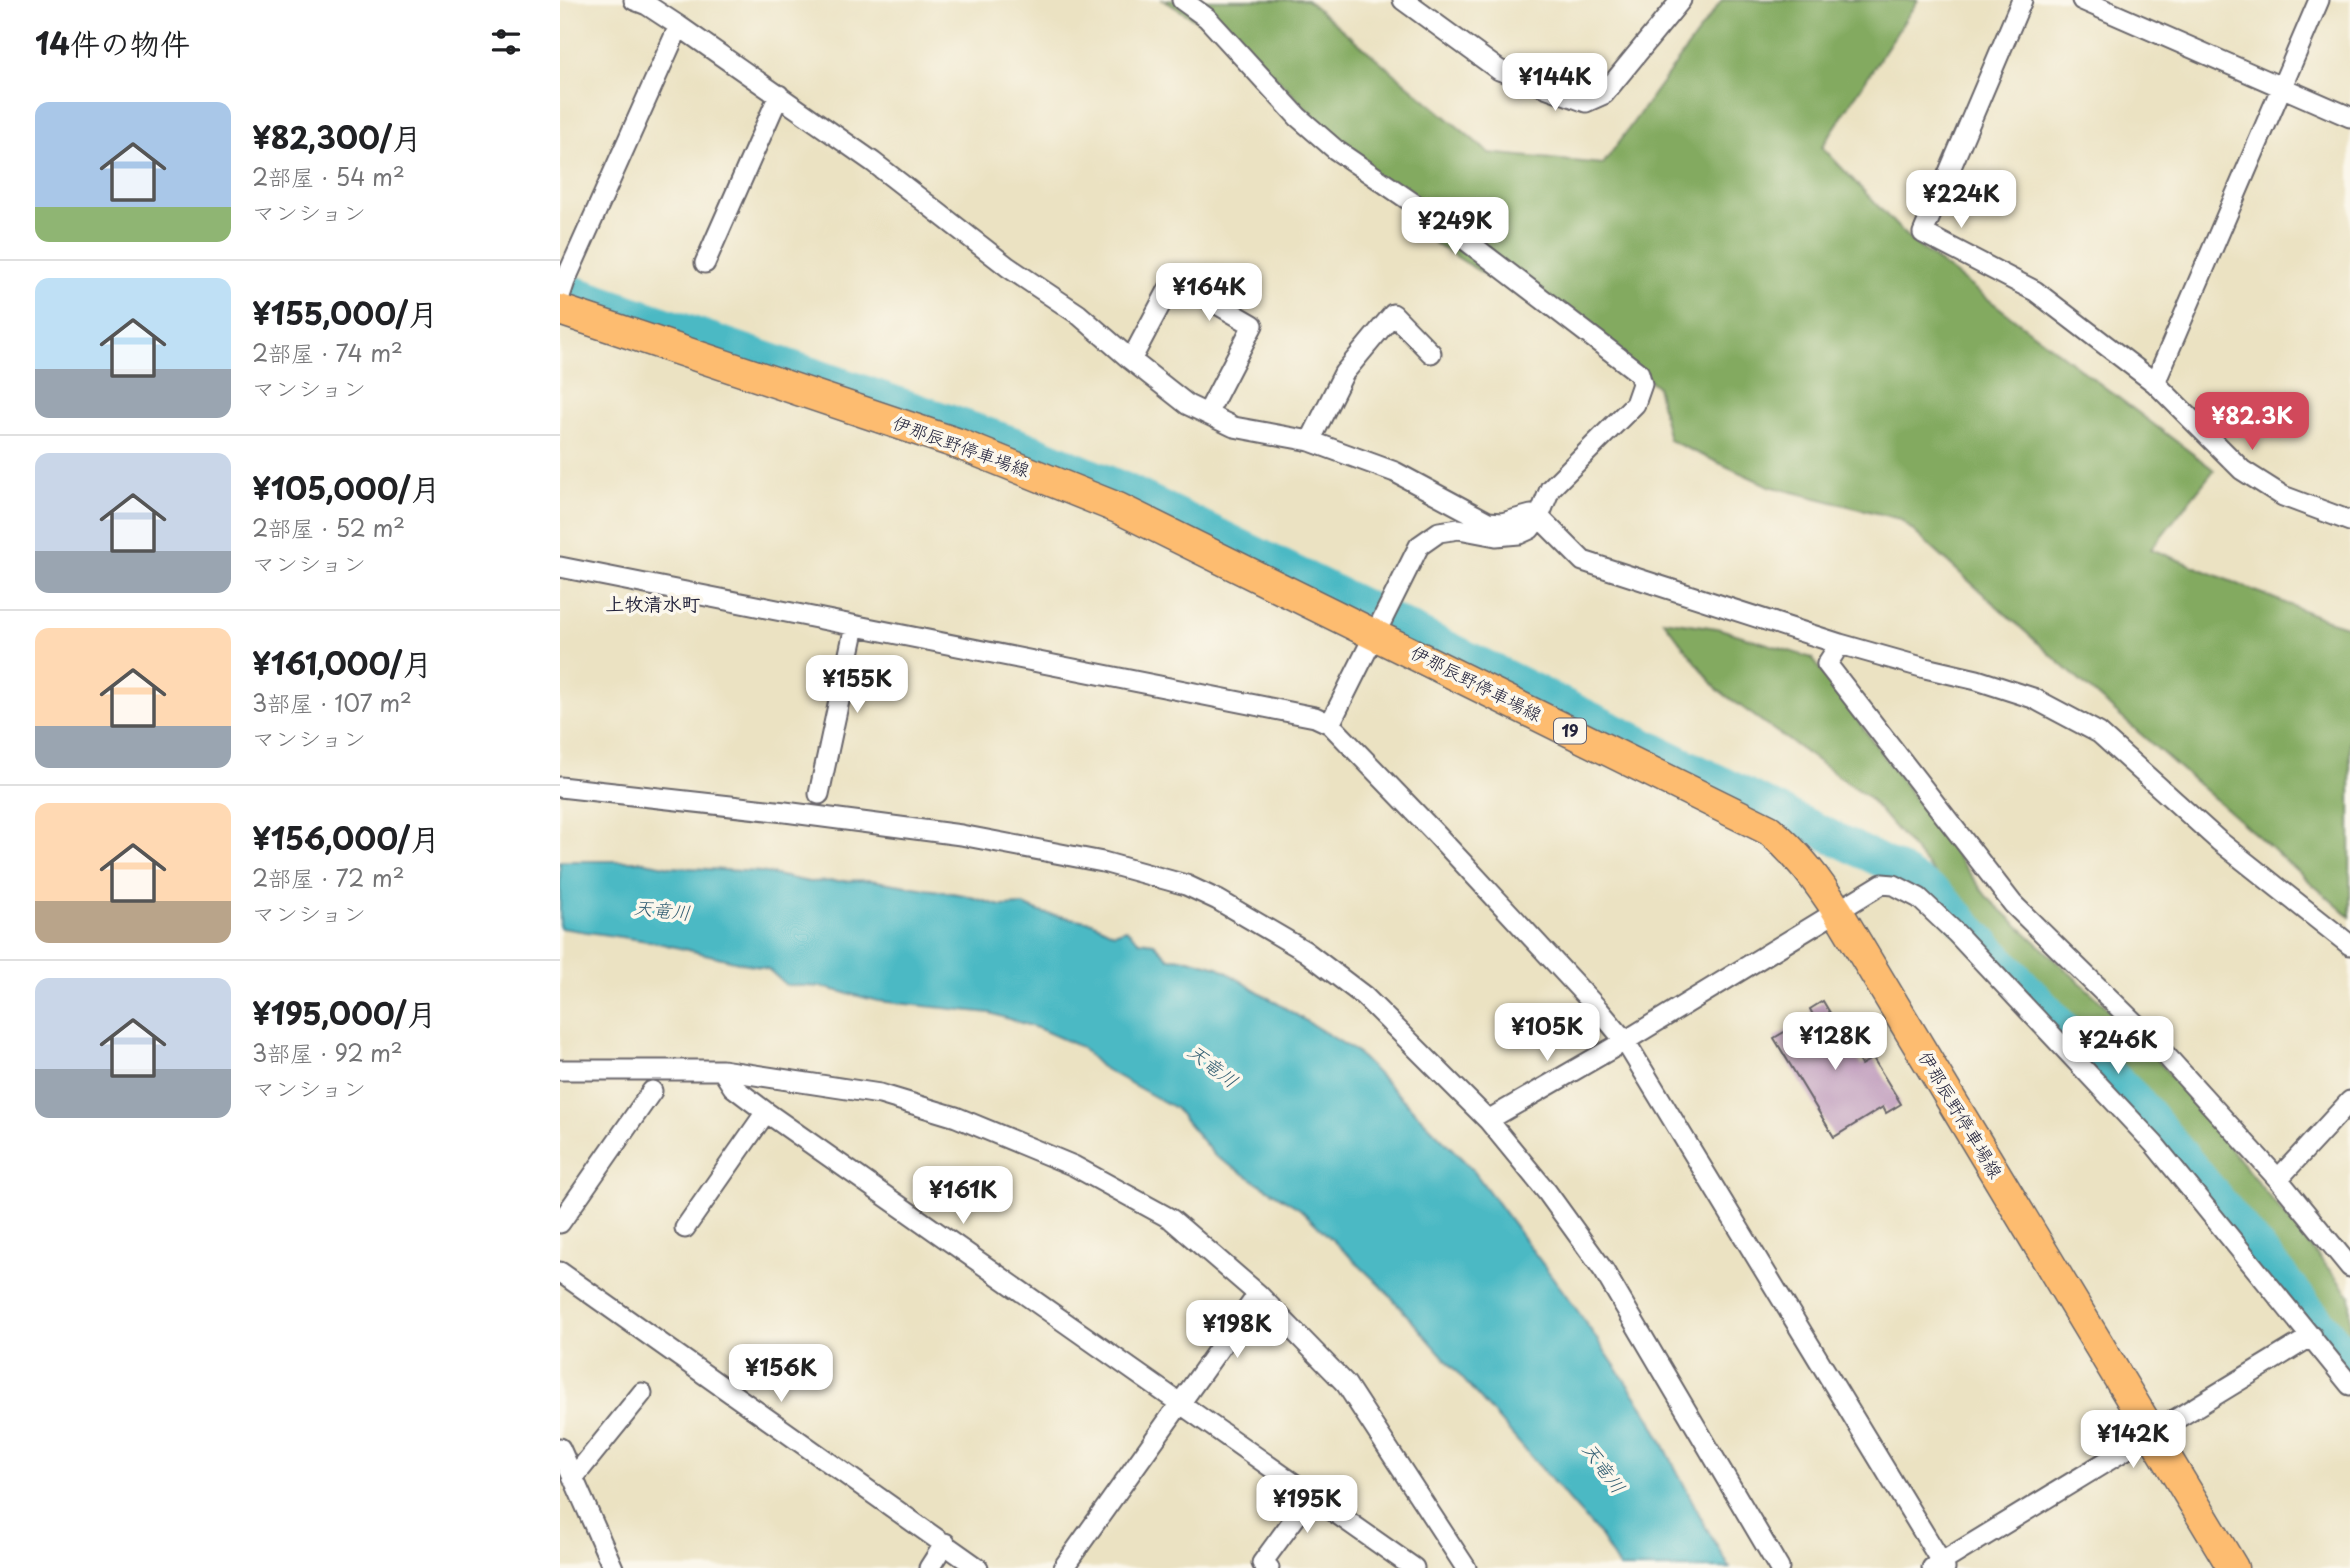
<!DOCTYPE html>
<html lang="ja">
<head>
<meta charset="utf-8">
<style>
	:root { --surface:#fff; --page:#f2f2f2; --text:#202124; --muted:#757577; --line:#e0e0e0; --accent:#d1495b }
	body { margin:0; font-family:"Playpen Sans","Klee One",sans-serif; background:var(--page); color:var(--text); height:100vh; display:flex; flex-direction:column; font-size:26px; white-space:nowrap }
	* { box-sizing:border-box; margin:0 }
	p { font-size:23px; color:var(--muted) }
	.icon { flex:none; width:38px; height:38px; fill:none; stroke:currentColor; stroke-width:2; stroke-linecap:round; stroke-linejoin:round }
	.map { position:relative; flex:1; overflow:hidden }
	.panel { display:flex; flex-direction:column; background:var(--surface); width:560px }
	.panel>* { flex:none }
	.price { position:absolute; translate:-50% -60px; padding:0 16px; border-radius:14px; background:#fff; color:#222; font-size:23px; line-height:46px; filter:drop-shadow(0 2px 4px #0008) }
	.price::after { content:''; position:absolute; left:50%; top:42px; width:21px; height:16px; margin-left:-10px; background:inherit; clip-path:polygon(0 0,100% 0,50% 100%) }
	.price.on { background:var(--accent); color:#fff }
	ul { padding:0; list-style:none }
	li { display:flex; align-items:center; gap:21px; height:175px; padding:0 35px }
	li+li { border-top:2px solid var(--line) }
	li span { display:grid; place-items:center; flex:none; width:196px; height:140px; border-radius:14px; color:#555 }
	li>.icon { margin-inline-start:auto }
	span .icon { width:84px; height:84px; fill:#fffc; stroke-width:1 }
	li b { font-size:30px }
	h2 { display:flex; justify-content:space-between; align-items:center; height:84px; padding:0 35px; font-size:30px }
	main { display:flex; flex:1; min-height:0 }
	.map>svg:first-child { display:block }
	.forest { fill:#83aa60; stroke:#52664e; stroke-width:2 }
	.water { fill:#4bb9c4; stroke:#366e80; stroke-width:2 }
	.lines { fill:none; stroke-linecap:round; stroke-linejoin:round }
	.river { stroke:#4bb9c4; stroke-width:33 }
	.building { fill:#bd99bb }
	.street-casing { stroke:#68656a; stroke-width:23 }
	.primary-casing { stroke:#68656a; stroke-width:33 }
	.street { stroke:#fff; stroke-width:19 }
	.primary { stroke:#fdbc70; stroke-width:30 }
	.labels { text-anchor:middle; stroke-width:7; stroke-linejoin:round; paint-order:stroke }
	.shield { fill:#fbf7ec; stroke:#636270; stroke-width:2 }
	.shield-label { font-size:16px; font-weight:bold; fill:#22223b }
	.street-label { font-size:18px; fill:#22223b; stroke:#fbf7ec }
	.neighbourhood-label { font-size:19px; font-weight:bold; fill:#22223b; stroke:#fbf7ec }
	.water-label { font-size:19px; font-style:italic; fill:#325e72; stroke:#fbf7ec }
</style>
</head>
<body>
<main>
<section class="panel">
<h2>14件の物件<svg class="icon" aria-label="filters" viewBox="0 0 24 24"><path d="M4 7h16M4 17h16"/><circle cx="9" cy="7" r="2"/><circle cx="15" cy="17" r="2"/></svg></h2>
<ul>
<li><span style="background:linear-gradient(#a9c7e8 75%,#8fb573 0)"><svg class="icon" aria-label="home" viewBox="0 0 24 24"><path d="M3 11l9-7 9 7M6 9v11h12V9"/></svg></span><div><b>¥82,300/月</b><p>2部屋 · 54 m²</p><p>マンション</p></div></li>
<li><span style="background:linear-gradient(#bfe0f5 65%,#9aa5b1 0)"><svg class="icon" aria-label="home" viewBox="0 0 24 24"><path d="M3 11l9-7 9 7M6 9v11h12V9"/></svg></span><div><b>¥155,000/月</b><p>2部屋 · 74 m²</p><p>マンション</p></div></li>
<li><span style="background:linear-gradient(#c9d6e8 70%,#9aa5b1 0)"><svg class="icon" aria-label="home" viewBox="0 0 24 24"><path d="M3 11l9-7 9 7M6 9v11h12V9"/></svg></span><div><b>¥105,000/月</b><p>2部屋 · 52 m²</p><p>マンション</p></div></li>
<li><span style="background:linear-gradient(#ffd9b3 70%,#9aa5b1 0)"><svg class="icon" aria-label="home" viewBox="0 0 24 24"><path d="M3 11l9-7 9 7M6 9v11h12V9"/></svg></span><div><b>¥161,000/月</b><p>3部屋 · 107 m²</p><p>マンション</p></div></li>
<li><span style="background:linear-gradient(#ffd9b3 70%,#b9a48a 0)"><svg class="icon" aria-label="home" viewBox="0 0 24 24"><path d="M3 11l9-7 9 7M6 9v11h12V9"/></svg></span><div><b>¥156,000/月</b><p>2部屋 · 72 m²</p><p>マンション</p></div></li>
<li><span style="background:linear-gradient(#c9d6e8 65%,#9aa5b1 0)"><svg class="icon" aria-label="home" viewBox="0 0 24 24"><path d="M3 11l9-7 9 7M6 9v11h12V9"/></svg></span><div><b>¥195,000/月</b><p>3部屋 · 92 m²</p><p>マンション</p></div></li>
</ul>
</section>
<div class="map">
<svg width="1790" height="1568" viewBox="0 0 1790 1568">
	<rect width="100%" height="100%" fill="#fbf7ec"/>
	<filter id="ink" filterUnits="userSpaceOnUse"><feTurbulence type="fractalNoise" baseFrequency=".0143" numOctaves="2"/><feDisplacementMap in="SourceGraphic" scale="14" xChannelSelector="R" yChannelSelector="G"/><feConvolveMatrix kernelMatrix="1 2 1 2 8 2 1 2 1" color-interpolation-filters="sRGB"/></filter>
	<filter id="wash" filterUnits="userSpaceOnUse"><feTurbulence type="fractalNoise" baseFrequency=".00686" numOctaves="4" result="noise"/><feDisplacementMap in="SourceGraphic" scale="28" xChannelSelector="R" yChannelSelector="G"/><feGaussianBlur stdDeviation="1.57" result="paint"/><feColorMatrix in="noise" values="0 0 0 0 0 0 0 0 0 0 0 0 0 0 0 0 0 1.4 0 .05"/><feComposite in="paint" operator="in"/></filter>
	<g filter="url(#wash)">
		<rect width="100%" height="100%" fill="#ebe2c2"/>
		<!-- forest -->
		<path class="forest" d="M603,0H747L929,153L1043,164L1162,0H1358L1262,147L1350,240L1654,470L1591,549L1767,620L1790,627V917L1520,681L1340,519L1209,486L1109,440L1097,386L1044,350L873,242L696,56Z
			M1103,620L1157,628L1252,658L1427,897L1577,1035L1790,1295V1347L1589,1100L1457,969L1309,798L1158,690Z"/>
		<!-- water -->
		<path class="water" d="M0,861H80L111,867L201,872L249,882L310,880L404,895L441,906L463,905L483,913L532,922L554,933L566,929L579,941L594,943L609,958L629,959L658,967L795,1051L912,1169L1017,1310L1089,1416L1144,1524L1170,1568H1059L1039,1534L825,1290L740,1209L655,1156L615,1108L541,1067L521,1047L480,1029L430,1013L318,1001L262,987L226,985L208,969L94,942L0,928Z"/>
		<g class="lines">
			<!-- river -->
			<path class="river" d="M0,287L460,445L565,489L819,613
				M830,619L1335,868L1380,896L1508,1032L1578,1101L1790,1360"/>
		</g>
		<g id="blocks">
			<!-- building -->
			<path class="building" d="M1263,1001L1301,1065L1313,1058L1341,1104L1326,1113L1323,1107L1274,1137L1214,1038L1253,1015L1250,1009Z"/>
		</g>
	</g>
	<g filter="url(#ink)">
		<use href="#blocks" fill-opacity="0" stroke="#68656a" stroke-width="2"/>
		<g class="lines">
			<!-- street casing -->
			<g class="street-casing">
				<path id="street" d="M74,0L87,5L119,26L313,162L448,267L518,314L571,360L628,405L674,427L750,441L835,472L928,522L942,523L971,515L979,517L1023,561L1280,644L1365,668L1417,680L1473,698L1539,733L1659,841L1790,945
					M622,0L647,18L738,117L776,150L891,229L1079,373L1082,384L1075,404L990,489L979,517L970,529L959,534L936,536L899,529L879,532L859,546L770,724
					M843,0L939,70L1026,102L1044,94L1121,0
					M1462,0L1363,233L1475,291L1595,383L1682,470L1723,496L1790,521
					M1522,0L1790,117
					M145,263L219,95
					M0,296L5,281L119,26
					M571,360L614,279L693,325L647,414
					M1595,383L1759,0
					M750,441L784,373L833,314L871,353
					M0,567L755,717L770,724L876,834L1039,1010L1065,1041L1385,1568
					M1280,644L1267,664L1453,904L1592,1040L1718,1179L1790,1267
					M0,787L225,812L401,835L543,862L626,885L658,900L745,951L804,996L928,1120L987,1192L1044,1271L1219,1568
					M259,794L295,626
					M0,1070H162L320,1094L396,1117L514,1166L611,1219L698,1294L786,1384L906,1568
					M162,1070L173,1087L206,1112L854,1568
					M928,1120L1065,1041L1322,884L1334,885L1359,898L1396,933L1594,1144L1790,1385
					M1718,1179L1790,1101
					M0,1223L92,1091
					M125,1228L206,1112
					M0,1272L418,1568
					M0,1448L53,1568
					M14,1477L82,1393
					M369,1568L385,1543
					M503,1568L698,1294
					M709,1568L702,1563L751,1496
					M1372,1568L1752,1336"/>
			</g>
			<!-- primary casing -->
			<g class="primary-casing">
				<path id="primary" d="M0,310L399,444L558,508L1209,830C1238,854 1258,881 1278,912L1673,1568"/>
			</g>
			<!-- street -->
			<use href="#street" class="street"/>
			<!-- primary -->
			<use href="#primary" class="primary"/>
		</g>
	</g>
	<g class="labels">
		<!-- shield labels -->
		<rect class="shield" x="994" y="718.5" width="32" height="25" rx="5"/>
		<g class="shield-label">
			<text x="1010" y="737">19</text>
		</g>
		<!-- street labels -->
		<g class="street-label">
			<text transform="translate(401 447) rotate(20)" y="6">伊那辰野停車場線</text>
			<text transform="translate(916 684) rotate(27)" y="6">伊那辰野停車場線</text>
			<text transform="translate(1400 1115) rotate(59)" y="6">伊那辰野停車場線</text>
		</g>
		<!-- neighbourhood labels -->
		<g class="neighbourhood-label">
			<text x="93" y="611">上牧清水町</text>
		</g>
		<!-- water labels -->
		<g class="water-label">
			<text transform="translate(102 910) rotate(6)" y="7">天竜川</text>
			<text transform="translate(653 1066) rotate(38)" y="7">天竜川</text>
			<text transform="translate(1044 1468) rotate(54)" y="7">天竜川</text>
		</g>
	</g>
</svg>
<b class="price" style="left:995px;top:113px">¥144K</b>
<b class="price" style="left:1401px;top:230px">¥224K</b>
<b class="price" style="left:895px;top:257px">¥249K</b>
<b class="price" style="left:649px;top:323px">¥164K</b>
<b class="price on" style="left:1692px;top:452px">¥82.3K</b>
<b class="price" style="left:297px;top:715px">¥155K</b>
<b class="price" style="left:987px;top:1063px">¥105K</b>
<b class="price" style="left:1275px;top:1072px">¥128K</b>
<b class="price" style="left:1558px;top:1076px">¥246K</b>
<b class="price" style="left:403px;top:1226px">¥161K</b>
<b class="price" style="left:677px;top:1360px">¥198K</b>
<b class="price" style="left:221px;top:1404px">¥156K</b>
<b class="price" style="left:1573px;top:1470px">¥142K</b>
<b class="price" style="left:747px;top:1535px">¥195K</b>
</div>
</main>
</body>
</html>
